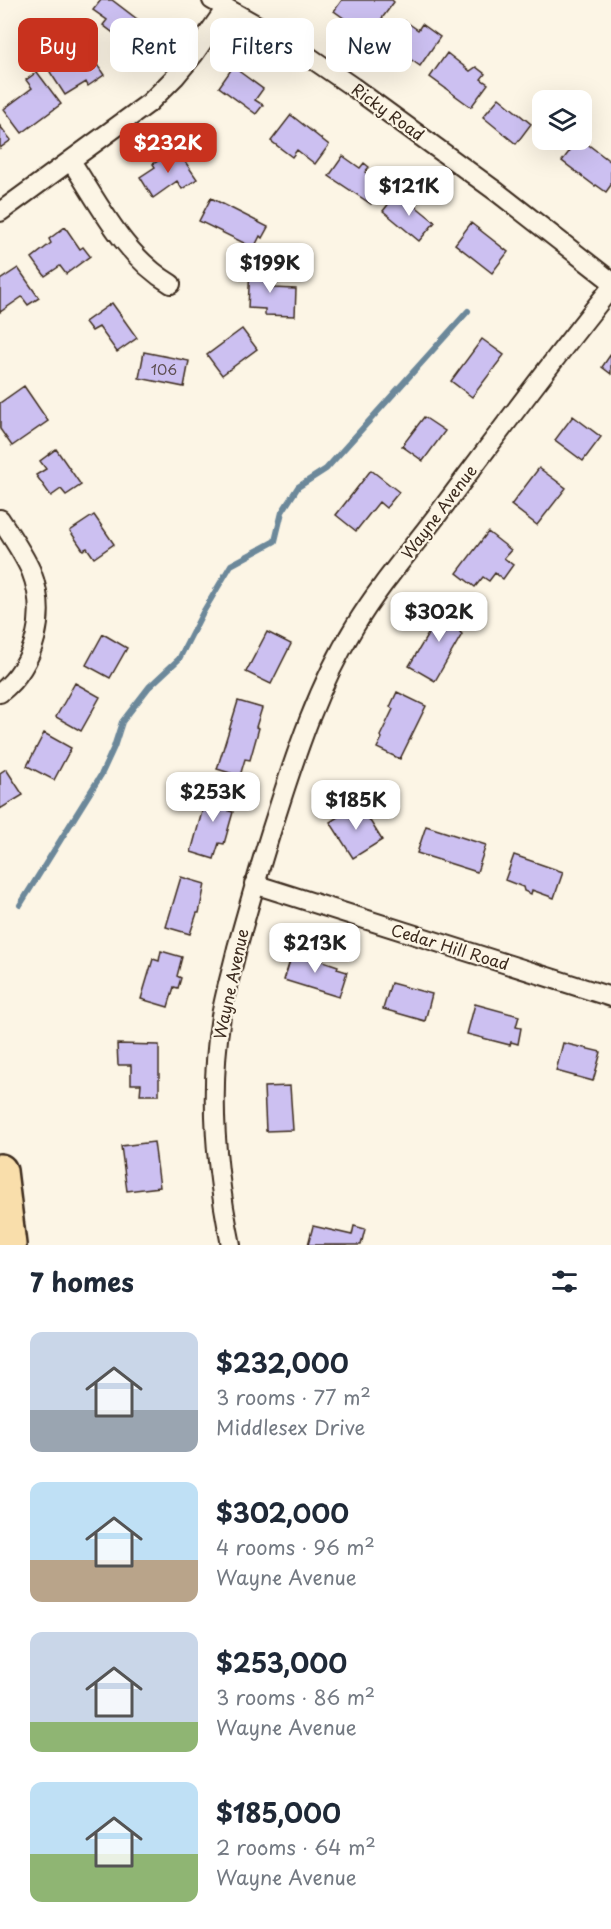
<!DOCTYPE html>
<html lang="en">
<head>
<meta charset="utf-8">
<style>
	:root { --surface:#fff; --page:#f6f6f7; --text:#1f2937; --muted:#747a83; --accent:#c8321e }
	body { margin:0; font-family:"Playpen Sans",sans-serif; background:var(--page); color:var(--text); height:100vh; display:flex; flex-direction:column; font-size:22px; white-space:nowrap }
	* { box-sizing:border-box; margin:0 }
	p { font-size:20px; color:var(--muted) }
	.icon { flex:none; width:33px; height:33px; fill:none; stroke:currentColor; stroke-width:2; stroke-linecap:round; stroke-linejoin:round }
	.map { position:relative; height:1245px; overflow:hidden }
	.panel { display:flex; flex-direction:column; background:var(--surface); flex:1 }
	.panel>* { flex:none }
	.banner { position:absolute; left:18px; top:18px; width:576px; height:54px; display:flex; gap:12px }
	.tools { position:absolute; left:532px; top:90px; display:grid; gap:12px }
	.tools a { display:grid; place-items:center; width:60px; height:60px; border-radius:12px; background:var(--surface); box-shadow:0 6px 24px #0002; font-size:30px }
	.price { position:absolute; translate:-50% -51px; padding:0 14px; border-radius:12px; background:#fff; color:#222; font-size:20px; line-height:39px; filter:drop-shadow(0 2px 3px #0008) }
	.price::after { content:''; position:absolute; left:50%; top:36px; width:18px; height:14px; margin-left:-9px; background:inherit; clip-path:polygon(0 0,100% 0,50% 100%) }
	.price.active { background:var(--accent); color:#fff }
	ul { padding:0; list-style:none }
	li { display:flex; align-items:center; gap:18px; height:150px; padding:0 30px }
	li span { display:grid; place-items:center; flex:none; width:168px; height:120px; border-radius:12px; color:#555 }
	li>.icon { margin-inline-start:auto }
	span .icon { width:72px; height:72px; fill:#fffc; stroke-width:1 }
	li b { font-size:26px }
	h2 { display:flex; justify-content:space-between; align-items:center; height:72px; padding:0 30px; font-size:26px }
	.pill { padding:0 21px; border-radius:12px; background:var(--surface); box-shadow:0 6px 24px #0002; font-size:21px; line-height:54px }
	.pill.active { background:var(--accent); color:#fff }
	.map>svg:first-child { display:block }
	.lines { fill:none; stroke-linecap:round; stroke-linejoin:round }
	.stream { stroke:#6c889a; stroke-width:6 }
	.building { fill:#ccc0f1; stroke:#3b2a1e; stroke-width:1.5 }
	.street-casing { stroke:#3b2a1e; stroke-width:22 }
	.highway-casing { stroke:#3b2a1e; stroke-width:38 }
	.street { stroke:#fcf5e5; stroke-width:18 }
	.highway { stroke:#f9deab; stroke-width:33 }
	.labels { text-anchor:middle; stroke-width:4.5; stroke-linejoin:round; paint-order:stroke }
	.number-label { font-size:14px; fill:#5f5053 }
	.street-label { font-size:16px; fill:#3b2a1e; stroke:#fcf5e5 }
</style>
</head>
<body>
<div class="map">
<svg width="611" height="1245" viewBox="0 0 611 1245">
	<rect width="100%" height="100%" fill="#fcf5e5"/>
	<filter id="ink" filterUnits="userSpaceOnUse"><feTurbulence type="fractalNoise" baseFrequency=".0167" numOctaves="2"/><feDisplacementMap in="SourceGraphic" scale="12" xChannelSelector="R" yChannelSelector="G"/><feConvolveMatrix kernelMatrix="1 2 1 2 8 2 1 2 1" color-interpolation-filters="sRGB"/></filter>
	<g filter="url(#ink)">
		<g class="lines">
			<!-- stream -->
			<path class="stream" d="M20,905L101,775L114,747L122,722L149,687L179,659L202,614L231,565L275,541L282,512L298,487L326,469L468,311"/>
		</g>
		<!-- building -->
		<path class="building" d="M101,0H112L154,32L138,52L103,25L107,20L93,10Z
			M342,0H392L394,2L369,36L334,11Z
			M405,21L418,30L422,24L440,37L420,66L389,44Z
			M74,47L78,53L86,48L104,75L88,86L86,82L65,95L50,72L65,62L61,56Z
			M447,53L470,71L476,67L485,74L481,79L488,84L471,107L430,77Z
			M233,67L263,89L255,100L263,105L256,114L219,87Z
			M37,72L61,104L22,133L4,109L32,88L26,80Z
			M499,98L531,124L516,144L483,117Z
			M291,115L329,145L315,164L297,150L292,157L271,141Z
			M0,126L11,140L0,148Z
			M578,140H582L611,162V185L606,192L596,185L595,186L562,161Z
			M177,150L197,179L182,189L177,181L153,198L140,177L155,167L153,164L173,151L174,153Z
			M343,156L360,168L364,163L369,167L365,172L375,179L370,186L379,192L371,204L329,176Z
			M398,192L435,222L419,241L383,211Z
			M211,198L268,227L262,238L260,236L254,248L199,221Z
			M471,223L508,252L492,273L455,244Z
			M65,227L80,249L83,247L90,256L66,274L60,266L45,276L32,258L51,243L49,239Z
			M250,267L275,268L274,288L296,289L295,316L265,315V309L248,308Z
			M18,268L39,298L28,305L22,297L0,312V280Z
			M112,303L137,338L117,352L99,327L92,331L85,322Z
			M242,329L257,349L222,375L207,355Z
			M482,339L504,355L472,397L451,381Z
			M144,352L189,361L184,387L139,378Z
			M611,354V374L602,367Z
			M24,386L48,421L12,446L0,429V403Z
			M573,416L601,437L583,461L555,440Z
			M424,417L445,431L423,461L402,446Z
			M56,449L81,485L66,495L61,489L51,496L36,475L46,469L40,461Z
			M539,468L566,488L537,525L511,505Z
			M371,470L399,492L386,508L379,502L356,531L336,515Z
			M94,515L114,544L94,558L87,548L83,550L70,531Z
			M488,532L511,550L504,558L513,565L503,579L495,573L489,581L483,577L475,587L457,573Z
			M446,604L468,617L460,632L462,634L435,681L409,666Z
			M267,632L291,644L271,684L246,672Z
			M103,634L127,648L110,678L86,665Z
			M75,683L100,697L81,731L56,717Z
			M397,692L426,706L400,759L377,748L382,738L380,736L393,709L390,707Z
			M238,701L262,708L256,727L259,728L250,760L245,759L240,776L217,769Z
			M44,733L71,748L54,780L27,766Z
			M6,769L23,795L0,809V773Z
			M209,786L234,793L229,811L233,812L224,844L219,843L214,859L191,852Z
			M359,803L382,840L353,858L330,822Z
			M426,826L486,845L477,872L417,853Z
			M514,855L563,872L554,898L532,890L531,894L524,891L523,887L505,880Z
			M181,877L205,884L199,913H197L190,934L166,927Z
			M161,951L182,957L177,976L181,978L178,988L174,987L168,1007L141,999L153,959L159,961Z
			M293,951L338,966L337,969L347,972L339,997L284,980Z
			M391,983L432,994L425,1021L383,1009Z
			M475,1004L519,1016L516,1027L521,1028L518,1044L511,1042L510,1045L467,1034Z
			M563,1043L601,1052L593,1081L556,1071Z
			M117,1044L159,1045V1095H140L141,1084H131V1065H118Z
			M290,1086L293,1130L266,1131L264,1087Z
			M154,1142L160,1187L127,1191L121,1146Z
			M313,1226L352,1235L354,1226L365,1229L361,1245H308Z"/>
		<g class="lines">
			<!-- street casing -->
			<g class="street-casing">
				<path id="street" d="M212,0L292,45L353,87L497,192L611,281
					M71,161C100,205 125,257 171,284
					M0,212L149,103L175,77L194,54L226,8
					M0,519C11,536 23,553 31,571C48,614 36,664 0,693
					M254,884L611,997
					M231,1245C215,1169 209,1092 221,1016C225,993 232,970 237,948C249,905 261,862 275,819C296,753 318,686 355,626C379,586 410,551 438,514C495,438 551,362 611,288"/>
			</g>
			<!-- highway casing -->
			<g class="highway-casing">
				<path id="highway" d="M0,1171L9,1245"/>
			</g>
			<!-- street -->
			<use href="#street" class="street"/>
			<!-- highway -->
			<use href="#highway" class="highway"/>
		</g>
	</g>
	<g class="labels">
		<!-- number labels -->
		<g class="number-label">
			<text x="164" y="375">106</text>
		</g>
		<!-- street labels -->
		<g class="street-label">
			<text transform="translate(388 112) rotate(36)" y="6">Ricky Road</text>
			<text transform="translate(439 512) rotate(-53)" y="6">Wayne Avenue</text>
			<text transform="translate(450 947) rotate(17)" y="6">Cedar Hill Road</text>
			<text transform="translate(231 984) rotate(-78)" y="6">Wayne Avenue</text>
		</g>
	</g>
</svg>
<div class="tools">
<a><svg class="icon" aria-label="layers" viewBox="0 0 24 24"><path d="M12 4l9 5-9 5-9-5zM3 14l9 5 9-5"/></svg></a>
</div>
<b class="price active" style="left:168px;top:174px">$232K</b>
<b class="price" style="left:409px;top:217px">$121K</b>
<b class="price" style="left:270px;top:294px">$199K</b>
<b class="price" style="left:439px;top:643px">$302K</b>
<b class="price" style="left:213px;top:823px">$253K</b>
<b class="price" style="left:356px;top:831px">$185K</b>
<b class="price" style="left:315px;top:974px">$213K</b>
<div class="banner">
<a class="pill active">Buy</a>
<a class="pill">Rent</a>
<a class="pill">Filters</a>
<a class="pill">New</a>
</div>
</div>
<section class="panel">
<h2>7 homes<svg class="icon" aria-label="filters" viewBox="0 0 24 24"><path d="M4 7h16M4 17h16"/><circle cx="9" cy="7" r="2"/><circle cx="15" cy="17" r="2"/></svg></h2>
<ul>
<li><span style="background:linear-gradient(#c9d6e8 65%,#9aa5b1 0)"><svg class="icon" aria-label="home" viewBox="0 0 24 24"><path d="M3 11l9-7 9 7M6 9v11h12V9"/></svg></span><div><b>$232,000</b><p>3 rooms · 77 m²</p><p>Middlesex Drive</p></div></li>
<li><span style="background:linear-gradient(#bfe0f5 65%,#b9a48a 0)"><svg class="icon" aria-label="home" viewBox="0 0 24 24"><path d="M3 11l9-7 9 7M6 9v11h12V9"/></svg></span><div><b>$302,000</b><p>4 rooms · 96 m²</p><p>Wayne Avenue</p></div></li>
<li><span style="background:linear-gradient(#c9d6e8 75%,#8fb573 0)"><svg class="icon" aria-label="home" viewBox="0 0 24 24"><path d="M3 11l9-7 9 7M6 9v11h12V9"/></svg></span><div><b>$253,000</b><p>3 rooms · 86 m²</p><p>Wayne Avenue</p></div></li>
<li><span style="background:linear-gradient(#bfe0f5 60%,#8fb573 0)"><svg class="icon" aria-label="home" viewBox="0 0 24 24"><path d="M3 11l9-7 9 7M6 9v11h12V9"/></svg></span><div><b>$185,000</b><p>2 rooms · 64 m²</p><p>Wayne Avenue</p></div></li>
</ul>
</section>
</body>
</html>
